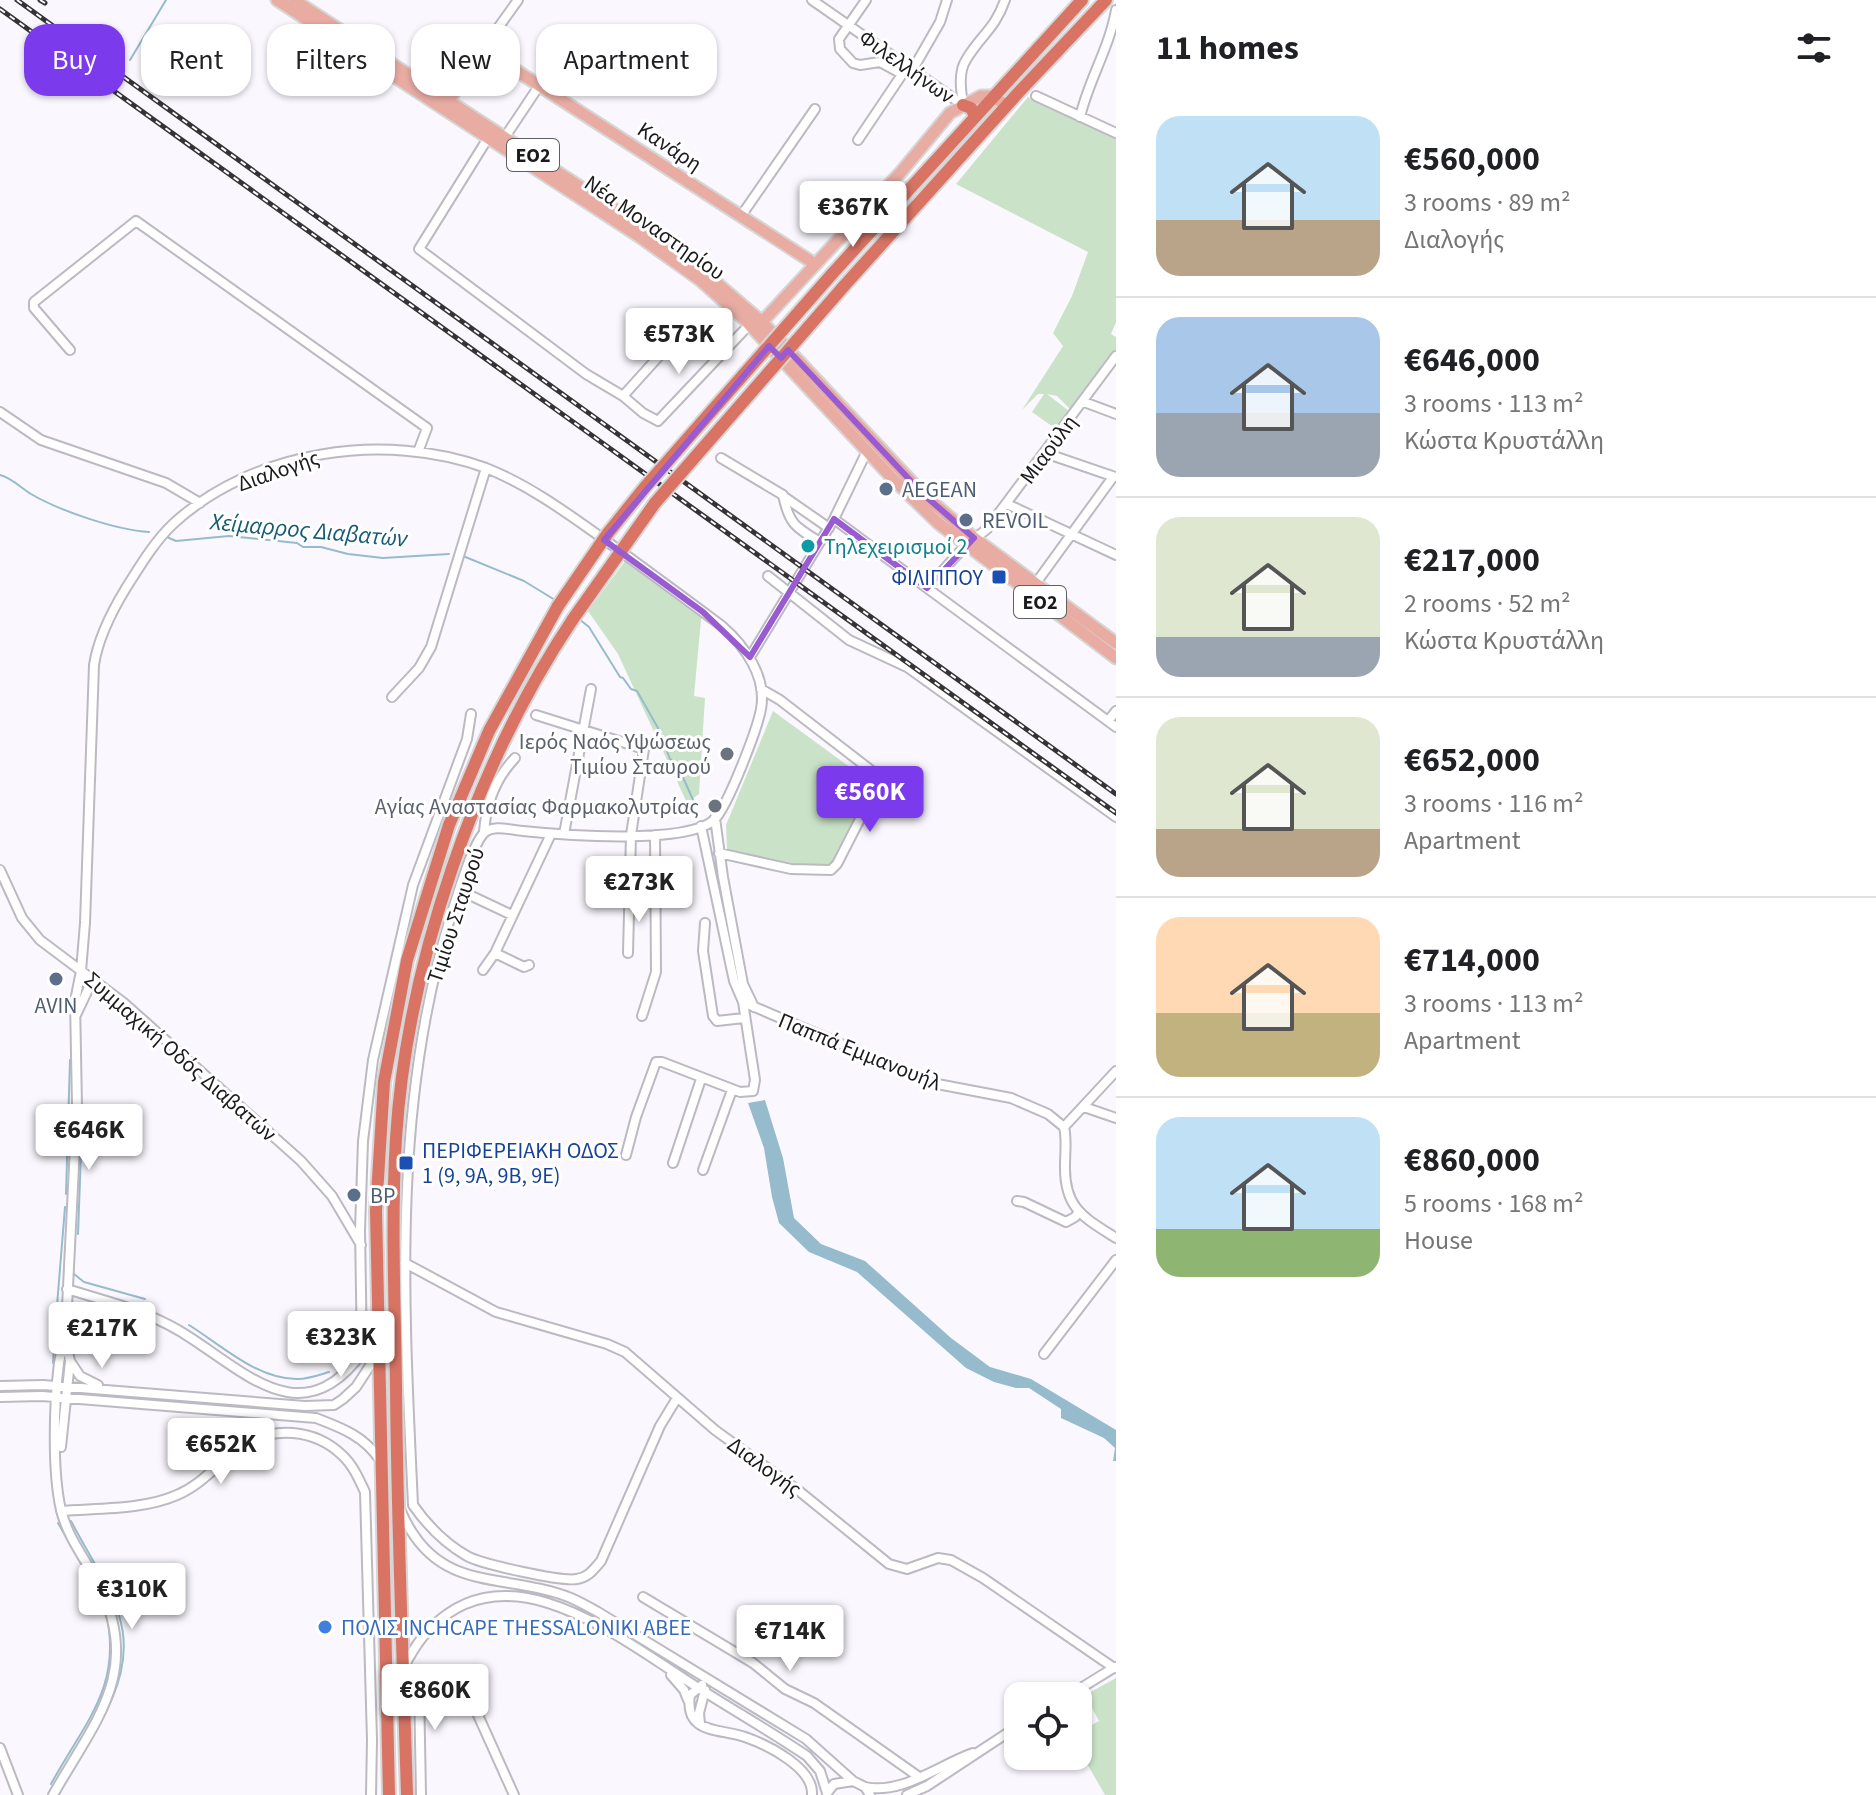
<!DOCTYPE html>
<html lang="en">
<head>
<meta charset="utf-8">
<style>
	:root { --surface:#fff; --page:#f2f2f2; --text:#202124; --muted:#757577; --line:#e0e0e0; --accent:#7c3aed }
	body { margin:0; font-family:"Source Sans 3",sans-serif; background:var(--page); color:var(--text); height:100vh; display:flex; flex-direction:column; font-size:30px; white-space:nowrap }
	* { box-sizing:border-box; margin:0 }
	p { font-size:26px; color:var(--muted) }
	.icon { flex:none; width:44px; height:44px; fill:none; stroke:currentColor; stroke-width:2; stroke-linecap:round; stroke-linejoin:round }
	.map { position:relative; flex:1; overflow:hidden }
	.side { display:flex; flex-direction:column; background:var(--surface); width:760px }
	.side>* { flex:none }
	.banner { position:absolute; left:24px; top:24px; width:760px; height:72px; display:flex; gap:16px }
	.tools { position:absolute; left:1004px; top:1682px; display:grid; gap:16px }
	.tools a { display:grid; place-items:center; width:88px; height:88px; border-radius:16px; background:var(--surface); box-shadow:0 2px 6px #0004; font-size:40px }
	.price { position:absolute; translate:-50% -68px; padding:0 18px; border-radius:8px; background:#fff; color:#222; font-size:26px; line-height:52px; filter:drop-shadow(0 2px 4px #0008) }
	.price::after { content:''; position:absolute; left:50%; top:48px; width:24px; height:18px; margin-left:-12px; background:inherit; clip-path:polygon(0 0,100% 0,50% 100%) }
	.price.selected { background:var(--accent); color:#fff }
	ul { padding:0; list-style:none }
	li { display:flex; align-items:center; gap:24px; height:200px; padding:0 40px }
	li+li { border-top:2px solid var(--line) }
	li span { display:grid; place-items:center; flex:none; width:224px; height:160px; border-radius:24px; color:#555 }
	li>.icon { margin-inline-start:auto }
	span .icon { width:96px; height:96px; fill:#fffc; stroke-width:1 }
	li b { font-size:34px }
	h2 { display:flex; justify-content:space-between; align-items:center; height:96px; padding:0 40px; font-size:34px }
	.pill { padding:0 28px; border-radius:24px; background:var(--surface); box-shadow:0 2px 6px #0004; font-size:28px; line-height:72px }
	.pill.selected { background:var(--accent); color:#fff }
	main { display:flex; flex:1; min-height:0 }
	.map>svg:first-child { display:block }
	.green { fill:#cae3c8 }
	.water { fill:#96bbcc }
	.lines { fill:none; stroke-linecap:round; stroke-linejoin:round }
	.stream { stroke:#96bbcc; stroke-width:2 }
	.minor-casing { stroke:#bcb9c2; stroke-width:12 }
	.major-casing { stroke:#d6d6d6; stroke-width:15 }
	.highway-casing { stroke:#d6d6d6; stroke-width:16 }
	.minor { stroke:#fff; stroke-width:8 }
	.major { stroke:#e8aca3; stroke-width:11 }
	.highway { stroke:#d97465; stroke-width:12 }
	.rail-casing { stroke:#343336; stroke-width:5 }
	.rail { stroke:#fff; stroke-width:2; stroke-dasharray:6; stroke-linecap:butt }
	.highway-bridge-casing { stroke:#d6d6d6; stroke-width:16; stroke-linecap:butt }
	.highway-bridge { stroke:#d97465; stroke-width:12 }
	.marked { fill:none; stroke:#995bd1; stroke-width:6; stroke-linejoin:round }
	.service-dot { fill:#5c6f8a; stroke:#fff; stroke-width:3 }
	.culture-dot { fill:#0f9aa8; stroke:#fff; stroke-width:3 }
	.transit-dot { fill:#1a4fb4; stroke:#fff; stroke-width:3 }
	.worship-dot { fill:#6b7280; stroke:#fff; stroke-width:3 }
	.shop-dot { fill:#3f7fe0; stroke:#fff; stroke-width:3 }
	.labels { text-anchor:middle; stroke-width:6; stroke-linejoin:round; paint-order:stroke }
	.shield { fill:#fff; stroke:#5f5f61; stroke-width:2 }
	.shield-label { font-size:20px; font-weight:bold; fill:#1b1a1d }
	.street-label { font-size:22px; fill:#1b1a1d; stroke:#fff }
	.service-label { font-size:22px; fill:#4e5e75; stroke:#fff; text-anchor:start }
	.culture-label { font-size:22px; fill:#0d838f; stroke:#fff; text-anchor:start }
	.transit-label { font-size:22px; fill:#164399; stroke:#fff; text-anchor:end }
	.worship-label { font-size:22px; fill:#5b616d; stroke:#fff; text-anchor:end }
	.shop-label { font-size:22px; fill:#366cbe; stroke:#fff; text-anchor:start }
	.water-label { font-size:24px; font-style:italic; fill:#165b74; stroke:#fff }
</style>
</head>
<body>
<main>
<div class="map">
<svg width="1116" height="1795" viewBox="0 0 1116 1795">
	<rect width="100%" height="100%" fill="#faf8fe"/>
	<!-- green -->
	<path class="green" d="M1028,97L1116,138V322L1111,334L1116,337V350L1072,411L1057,396L1047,394L1069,411L1056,429L1032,412L1044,394H1038L1022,410L1063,346L1053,333L1072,296L1088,252L956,184Z
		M628,557L702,609L694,696L705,698L699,794L687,803L618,654L588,611Z
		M773,711L873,784L830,868L780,864L727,850L726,825Z
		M1116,1678V1795H1105L1078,1748V1733L1099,1721L1085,1695Z"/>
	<!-- water -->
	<path class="water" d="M765,1100L783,1158L794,1218L821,1244L865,1261L951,1338L990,1367L1031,1379L1116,1430V1461H1113L1115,1448L1104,1438L1061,1418V1409L1029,1388H1016L994,1382L966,1368L857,1272L809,1252L779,1223L772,1197L764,1148L748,1103Z"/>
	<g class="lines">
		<!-- stream -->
		<path class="stream" d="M130,60L166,0
			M0,475C12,478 21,488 31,494C60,511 116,530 149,532
			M167,537L176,541L229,536L297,543L303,547H321L348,554L383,558L449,554
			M463,556L524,581L555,600
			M579,619L589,627L620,677L623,678L631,689L637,691L658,728L670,759L677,764L694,802
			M66,1194L70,1060
			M78,1234L82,1125
			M74,1274L84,1282L145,1299
			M56,1318L65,1207
			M189,1325C221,1345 258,1380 298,1379C308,1379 319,1375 329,1372
			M53,1363L55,1331
			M71,1521C112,1599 150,1633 100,1723
			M58,1523L98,1592
			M51,1784C84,1723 123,1687 106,1613"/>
		<!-- minor casing -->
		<g class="minor-casing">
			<path id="minor" d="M812,0L963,105
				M866,0L839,39L840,49L853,63L860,65L880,62L902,74
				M483,49L518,0
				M913,69L940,22L947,0
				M1036,96L1116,133
				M963,105C961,91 958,72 966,60C980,36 995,29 1005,0
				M1080,117C1089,79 1109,49 1116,10
				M505,137L539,86
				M488,138L419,249L586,374L623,396
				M858,140L903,73
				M741,216L815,109
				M70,350L34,308V302L136,221L427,428L418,452
				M660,355L623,396L643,413L658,421L749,325
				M1084,402L1116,414
				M0,412L41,440L166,483L200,503
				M1045,453L1115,477
				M721,458L783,495C789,524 795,527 820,542
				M783,496L829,528
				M1007,504L1116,555
				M834,519L867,451
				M768,576L849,640L907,667L1116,817
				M1036,583L1113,477
				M927,588L1116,727
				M750,657L834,519L927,588L965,546L987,529L1116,356
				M392,697L419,668L431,647L486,468
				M536,715L644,749L631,835L628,953
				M1108,721L1116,711
				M715,818L723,877L743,984L754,1007
				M701,826L734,981L743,1002L932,1083L1011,1098L1048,1114L1064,1127C1067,1139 1065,1153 1065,1165C1064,1208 1083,1217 1116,1238
				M484,832C486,805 496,778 515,758
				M564,834L591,689
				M719,853L791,869L831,870L837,864L881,778L780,700L761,689
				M0,870L22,918L40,940L124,1003L301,1161L332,1196L361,1245
				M459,890L512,915
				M705,923L703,951L713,1016L717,1021L744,1018
				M495,953L524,967L529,965
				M483,970L495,953L551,834
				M76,1015L93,979
				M642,1016L656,972L655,835
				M1084,1107L1116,1118
				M1064,1127L1116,1071
				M626,1155L636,1117L656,1062H662L740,1092L753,1091L755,1080L743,1002
				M673,1163L701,1079
				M703,1170L732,1090
				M1017,1201L1024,1202L1066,1222L1075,1217L1079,1212
				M405,1263L496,1312L607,1344L625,1352L715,1430L799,1491L889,1564L907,1569L938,1558L951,1560L983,1578L1114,1668
				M67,1289C105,1301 144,1310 178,1330C241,1367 300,1438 362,1353L360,1230L363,1141L373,1060L413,885L467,739L471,714
				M1044,1354L1116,1260
				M70,1361L80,1376L98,1385
				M0,1386L43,1385L305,1406L334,1405L343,1399L356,1387L377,1355
				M0,1397L42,1396L316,1418C342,1428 364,1436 380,1460
				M61,1447L70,1361L66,1342
				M400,1509C436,1596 503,1571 571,1598C580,1602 589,1607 598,1612L806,1739L853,1781L865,1787L870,1795
				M61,1511C98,1508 143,1510 177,1495C203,1484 219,1462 241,1447C272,1425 315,1429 342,1455C353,1465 359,1479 365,1492L372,1740L371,1795
				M643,1597L753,1663L785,1689L814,1703L919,1777
				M403,1668C411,1654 419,1639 431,1628C507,1550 613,1633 683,1678C724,1705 767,1729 807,1756L820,1771L827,1793
				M671,1675L684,1690L688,1700
				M702,1685L690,1695C684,1735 720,1728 745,1737C768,1745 814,1768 812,1795
				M1068,1696L1115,1667
				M700,1724L699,1713L705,1690
				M0,1748L18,1795
				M865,1787C902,1795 939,1765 973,1753
				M827,1793L834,1784L853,1781
				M53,1795C94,1722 142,1673 100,1587C87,1561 68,1539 61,1510C52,1471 54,1403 59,1363C61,1351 65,1339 66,1327L77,1106L75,1001L81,971L85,923L94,665C98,638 112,611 126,588C140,566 154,542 173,524C253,450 385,431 486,468C529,485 567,513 605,540C644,568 683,597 722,626C745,646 767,677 761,709C757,730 728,806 714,820C686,845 561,835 523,831C511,830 492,824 483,834C471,848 458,894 452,912C391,1104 404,1307 413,1505C427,1525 446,1544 467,1556C481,1564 562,1582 577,1579C589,1577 594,1569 601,1561L660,1426L677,1398
				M421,1795L419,1687C429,1667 451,1667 464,1684L514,1795
				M907,1795L927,1786L1018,1726"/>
		</g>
		<!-- major casing -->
		<g class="major-casing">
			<path id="major" d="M277,0L640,237L700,280L746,321L893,479L938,523L1116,658
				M294,0L683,254L762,322L924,495L974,538L1116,643
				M446,105L483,49L815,264
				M762,322L901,172L950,113L981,96H992L1007,106"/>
		</g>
		<!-- highway casing -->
		<g class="highway-casing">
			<path id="highway" d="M963,105L971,108L975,116
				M832,274L1082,0
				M844,286L1018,93L1106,0
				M389,1795L376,1211L384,1082L407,960L449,825L489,731L558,606
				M407,1795C403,1659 397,1523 396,1387C395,1304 391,1221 396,1138C407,964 476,764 573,619"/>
		</g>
		<!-- minor -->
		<use href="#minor" class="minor"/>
		<!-- major -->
		<use href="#major" class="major"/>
		<!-- highway -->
		<use href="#highway" class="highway"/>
		<!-- rail casing -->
		<g class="rail-casing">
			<path id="rail" d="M17,0L1116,794
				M40,0L45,3
				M0,9L1116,813"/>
		</g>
		<!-- rail -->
		<use href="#rail" class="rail"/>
		<!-- highway-bridge casing -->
		<g class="highway-bridge-casing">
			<path id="highway-bridge" d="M558,606L608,533L645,487L832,274
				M573,619L655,503L844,286"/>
		</g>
		<!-- highway-bridge -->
		<use href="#highway-bridge" class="highway-bridge"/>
	</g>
	<!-- marked area -->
	<path class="marked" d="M769,346L781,358L788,350L924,495L974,538L927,588L834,519L750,657L703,612L604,540Z"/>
	<!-- markers -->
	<g class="service-dot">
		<circle cx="886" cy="489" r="8"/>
		<circle cx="966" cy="520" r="8"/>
		<circle cx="56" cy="979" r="8"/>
		<circle cx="354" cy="1195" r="8"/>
	</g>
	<circle class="culture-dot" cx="808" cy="546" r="8"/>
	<g class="transit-dot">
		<rect x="991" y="569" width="16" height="16" rx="4"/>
		<rect x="398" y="1155" width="16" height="16" rx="4"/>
	</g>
	<g class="worship-dot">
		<circle cx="727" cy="754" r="8"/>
		<circle cx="715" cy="806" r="8"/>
	</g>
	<circle class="shop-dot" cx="325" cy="1627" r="8"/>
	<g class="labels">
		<!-- shield labels -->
		<g class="shield">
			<rect x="507" y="139" width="52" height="32" rx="6"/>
			<rect x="1014" y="586" width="52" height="32" rx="6"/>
		</g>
		<g class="shield-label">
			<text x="533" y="162">ΕΟ2</text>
			<text x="1040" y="609">ΕΟ2</text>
		</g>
		<!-- street labels -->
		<g class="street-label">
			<text transform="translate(907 66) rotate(35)" y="8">Φιλελλήνων</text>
			<text transform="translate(670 146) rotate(33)" y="8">Κανάρη</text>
			<text transform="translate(655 227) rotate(35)" y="8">Νέα Μοναστηρίου</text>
			<text transform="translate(1048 449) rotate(-53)" y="8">Μιαούλη</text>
			<text transform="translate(278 470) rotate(-19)" y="8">Διαλογής</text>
			<text transform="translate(455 915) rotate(-72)" y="8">Τιμίου Σταυρού</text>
			<text transform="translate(860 1051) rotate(22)" y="8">Παππά Εμμανουήλ</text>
			<text transform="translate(181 1056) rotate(41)" y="8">Συμμαχική Οδός Διαβατών</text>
			<text transform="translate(765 1466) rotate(36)" y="8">Διαλογής</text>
		</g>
		<!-- service labels -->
		<g class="service-label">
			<text x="902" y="497">AEGEAN</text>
			<text x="982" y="528">REVOIL</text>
			<text x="56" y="1013" text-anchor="middle">AVIN</text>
			<text x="370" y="1203">BP</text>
		</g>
		<!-- culture labels -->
		<g class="culture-label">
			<text x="824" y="554">Τηλεχειρισμοί 2</text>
		</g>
		<!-- transit labels -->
		<g class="transit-label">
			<text x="983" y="585">ΦΙΛΙΠΠΟΥ</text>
			<text x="422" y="1158" text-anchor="start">ΠΕΡΙΦΕΡΕΙΑΚΗ ΟΔΟΣ<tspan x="422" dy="25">1 (9, 9Α, 9Β, 9Ε)</tspan></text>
		</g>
		<!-- worship labels -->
		<g class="worship-label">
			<text x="711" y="749">Ιερός Ναός Υψώσεως<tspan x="711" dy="25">Τιμίου Σταυρού</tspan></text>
			<text x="699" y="814">Αγίας Αναστασίας Φαρμακολυτρίας</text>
		</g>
		<!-- shop labels -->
		<g class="shop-label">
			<text x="341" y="1635">ΠΟΛΙΣ INCHCAPE THESSALONIKI ΑΒΕΕ</text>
		</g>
		<!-- water labels -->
		<g class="water-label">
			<text transform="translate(309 530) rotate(5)" y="8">Χείμαρρος Διαβατών</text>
		</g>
	</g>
</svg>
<div class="tools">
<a><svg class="icon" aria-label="locate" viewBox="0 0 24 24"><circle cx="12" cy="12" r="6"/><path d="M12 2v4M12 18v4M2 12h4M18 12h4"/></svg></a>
</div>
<b class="price" style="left:853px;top:249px">€367K</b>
<b class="price" style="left:679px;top:376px">€573K</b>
<b class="price selected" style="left:870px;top:834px">€560K</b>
<b class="price" style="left:639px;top:924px">€273K</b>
<b class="price" style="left:89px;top:1172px">€646K</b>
<b class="price" style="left:102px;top:1370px">€217K</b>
<b class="price" style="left:341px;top:1379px">€323K</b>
<b class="price" style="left:221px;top:1486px">€652K</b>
<b class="price" style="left:132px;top:1631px">€310K</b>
<b class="price" style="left:790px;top:1673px">€714K</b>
<b class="price" style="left:435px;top:1732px">€860K</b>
<div class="banner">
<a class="pill selected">Buy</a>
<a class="pill">Rent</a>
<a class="pill">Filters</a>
<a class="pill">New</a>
<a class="pill">Apartment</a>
</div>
</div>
<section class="side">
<h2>11 homes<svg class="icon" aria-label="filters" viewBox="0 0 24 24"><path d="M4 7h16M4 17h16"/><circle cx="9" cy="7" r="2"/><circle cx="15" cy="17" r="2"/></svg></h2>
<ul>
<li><span style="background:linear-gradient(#bfe0f5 65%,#b9a48a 0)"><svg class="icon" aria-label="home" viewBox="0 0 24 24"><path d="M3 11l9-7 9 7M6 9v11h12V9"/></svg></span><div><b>€560,000</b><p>3 rooms · 89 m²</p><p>Διαλογής</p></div></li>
<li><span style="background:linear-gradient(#a9c7e8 60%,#9aa5b1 0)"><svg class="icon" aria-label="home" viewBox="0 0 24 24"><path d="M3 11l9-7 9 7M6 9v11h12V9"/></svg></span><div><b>€646,000</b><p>3 rooms · 113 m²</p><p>Κώστα Κρυστάλλη</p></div></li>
<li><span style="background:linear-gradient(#dfe7d0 75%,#9aa5b1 0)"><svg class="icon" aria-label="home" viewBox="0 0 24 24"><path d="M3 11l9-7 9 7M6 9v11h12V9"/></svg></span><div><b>€217,000</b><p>2 rooms · 52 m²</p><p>Κώστα Κρυστάλλη</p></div></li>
<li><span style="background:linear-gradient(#dfe7d0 70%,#b9a48a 0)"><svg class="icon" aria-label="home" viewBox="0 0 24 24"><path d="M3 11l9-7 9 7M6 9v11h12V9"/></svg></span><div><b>€652,000</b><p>3 rooms · 116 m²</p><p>Apartment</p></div></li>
<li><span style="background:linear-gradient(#ffd9b3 60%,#c2b280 0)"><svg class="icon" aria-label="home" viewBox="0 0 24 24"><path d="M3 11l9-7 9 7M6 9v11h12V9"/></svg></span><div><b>€714,000</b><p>3 rooms · 113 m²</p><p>Apartment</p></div></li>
<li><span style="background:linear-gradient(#bfe0f5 70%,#8fb573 0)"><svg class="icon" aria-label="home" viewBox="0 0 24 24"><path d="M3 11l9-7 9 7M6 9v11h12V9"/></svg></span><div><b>€860,000</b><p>5 rooms · 168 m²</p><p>House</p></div></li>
</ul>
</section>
</main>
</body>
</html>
